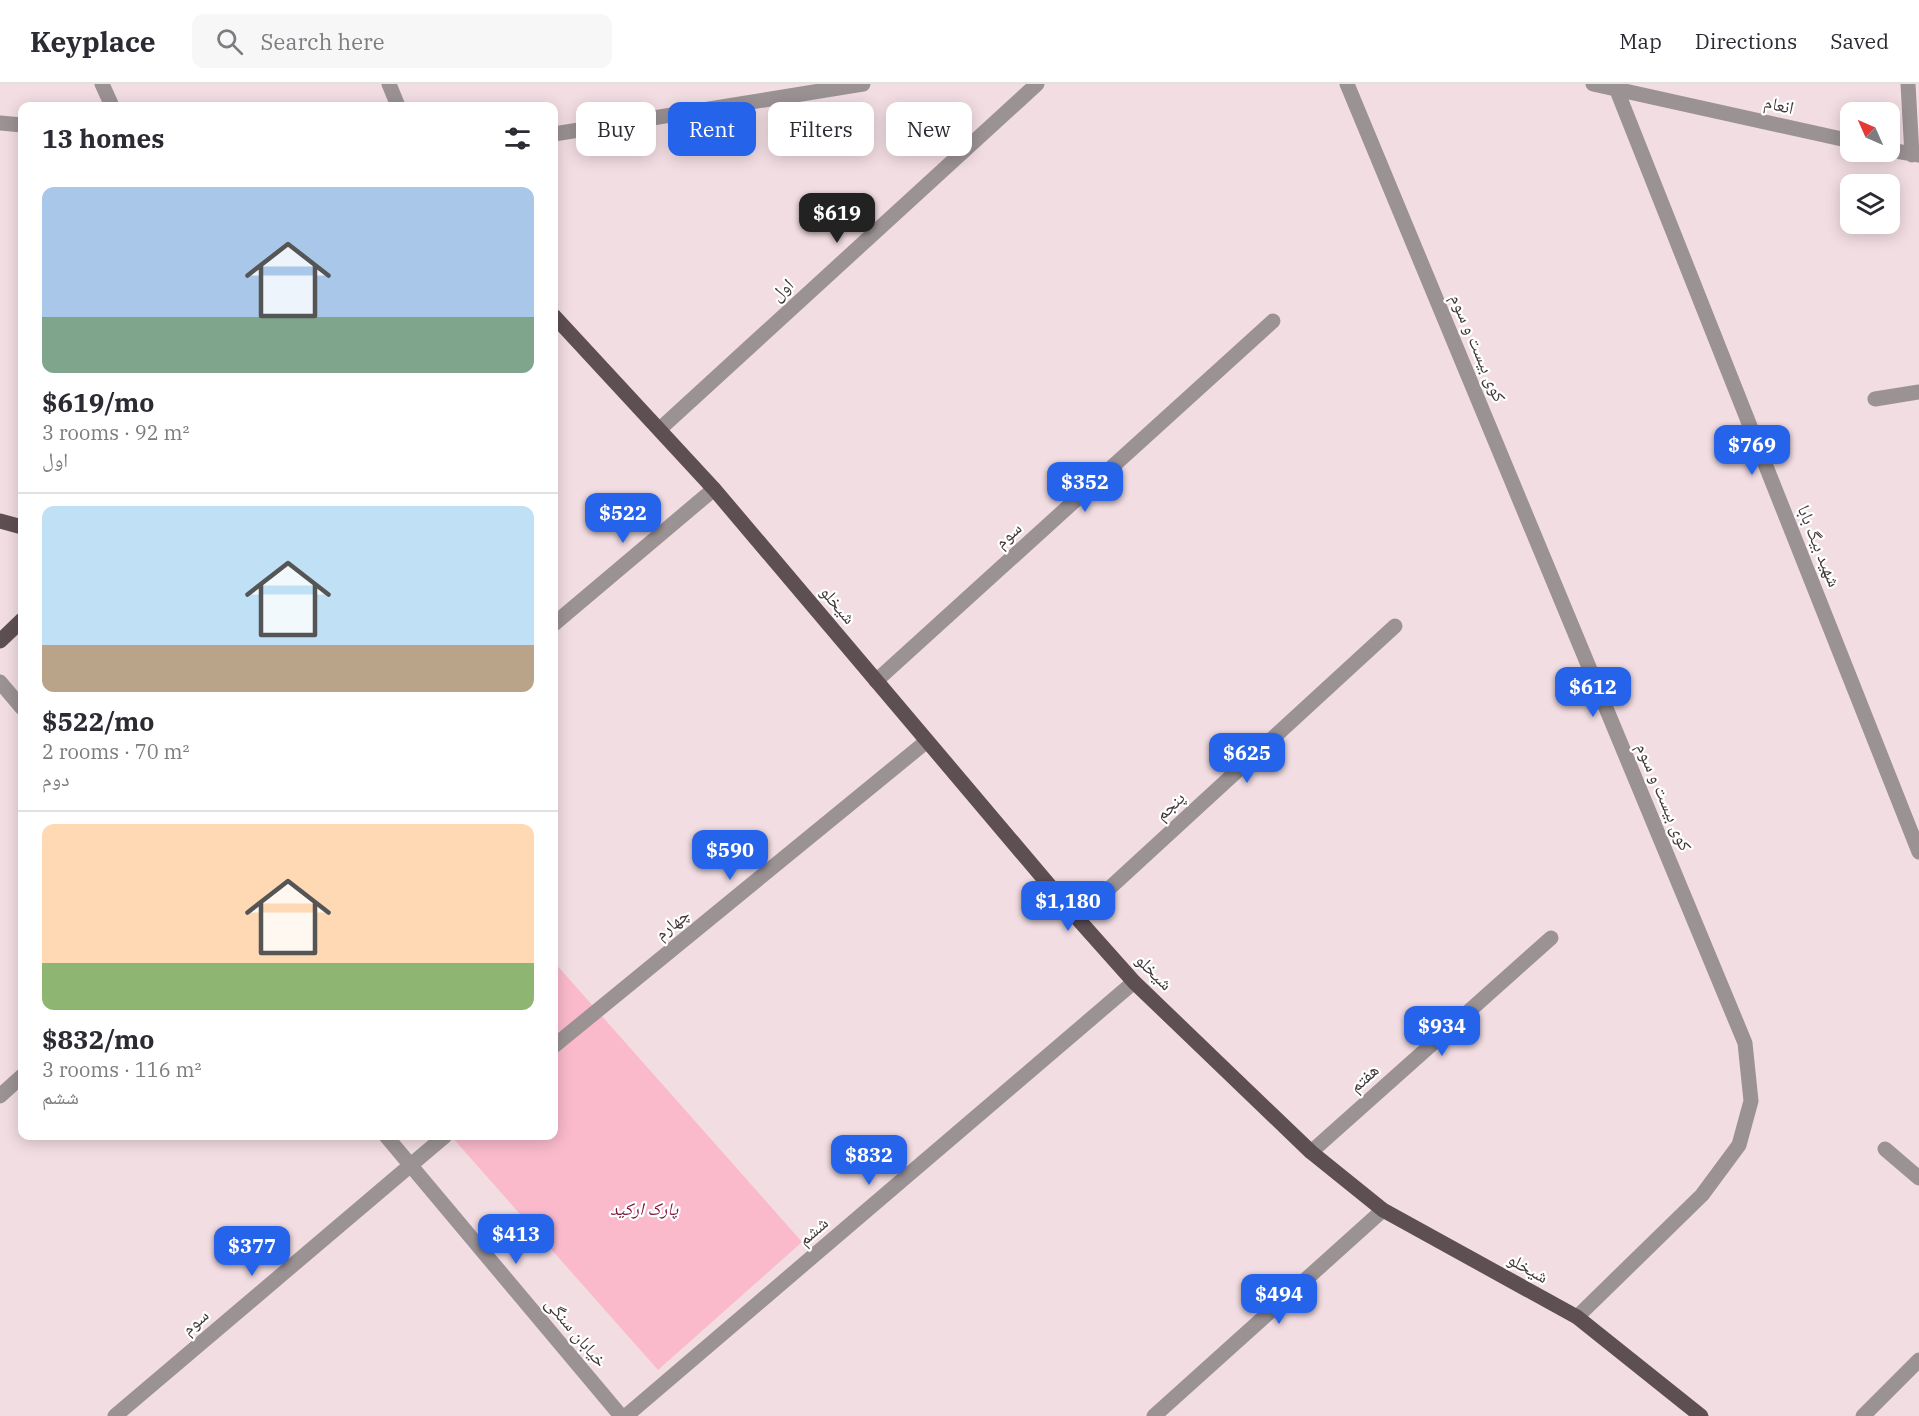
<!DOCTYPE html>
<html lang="en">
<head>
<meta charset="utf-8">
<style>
	:root { --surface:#fff; --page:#f7f7f7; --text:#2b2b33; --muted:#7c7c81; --line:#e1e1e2; --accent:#2563eb }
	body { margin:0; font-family:"IBM Plex Serif","Noto Naskh Arabic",serif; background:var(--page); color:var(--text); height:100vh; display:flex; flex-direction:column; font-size:22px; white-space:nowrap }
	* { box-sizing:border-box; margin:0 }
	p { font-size:20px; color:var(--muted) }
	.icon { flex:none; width:33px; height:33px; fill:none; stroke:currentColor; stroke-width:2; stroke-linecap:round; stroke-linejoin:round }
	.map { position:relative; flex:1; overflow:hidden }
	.drawer { position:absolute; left:18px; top:18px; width:540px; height:1038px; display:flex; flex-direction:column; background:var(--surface); border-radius:12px; box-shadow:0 3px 15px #0003 }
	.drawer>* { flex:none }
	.top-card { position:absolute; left:576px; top:18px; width:570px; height:54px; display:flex; gap:12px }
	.needle { width:39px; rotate:315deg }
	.tools { position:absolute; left:1840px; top:18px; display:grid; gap:12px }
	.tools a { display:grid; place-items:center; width:60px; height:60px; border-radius:12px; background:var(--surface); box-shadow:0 3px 15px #0003; font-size:30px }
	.price { position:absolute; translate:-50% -51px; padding:0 14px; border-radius:12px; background:var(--accent); color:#fff; font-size:20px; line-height:39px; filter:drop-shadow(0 2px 3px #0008) }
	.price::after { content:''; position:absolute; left:50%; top:36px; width:18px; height:14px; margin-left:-9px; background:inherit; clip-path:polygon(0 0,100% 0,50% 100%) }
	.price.selected { background:#222; color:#fff }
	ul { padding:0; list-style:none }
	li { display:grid; align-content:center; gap:12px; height:318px; padding:0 24px }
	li+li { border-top:2px solid var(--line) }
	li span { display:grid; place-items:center; height:186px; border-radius:12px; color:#555 }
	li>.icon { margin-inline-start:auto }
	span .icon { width:108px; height:108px; fill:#fffc; stroke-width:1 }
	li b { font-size:26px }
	h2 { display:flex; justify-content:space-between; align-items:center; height:72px; padding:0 24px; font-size:26px }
	.pill { padding:0 21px; border-radius:12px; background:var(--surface); box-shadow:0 3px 15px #0003; font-size:21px; line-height:54px }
	.pill.selected { background:var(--accent); color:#fff }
	header { display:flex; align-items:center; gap:36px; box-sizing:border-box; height:84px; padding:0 30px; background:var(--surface); border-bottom:2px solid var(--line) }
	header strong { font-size:28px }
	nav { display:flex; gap:33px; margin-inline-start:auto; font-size:21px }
	.search { width:420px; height:54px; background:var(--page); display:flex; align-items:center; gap:15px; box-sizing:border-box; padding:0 21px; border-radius:12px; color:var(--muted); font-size:22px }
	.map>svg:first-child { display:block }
	.green { fill:#fabacc }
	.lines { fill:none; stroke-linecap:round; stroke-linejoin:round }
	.minor { stroke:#9b9294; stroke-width:15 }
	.major { stroke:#5e4f53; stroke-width:15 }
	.labels { text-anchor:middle; stroke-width:4.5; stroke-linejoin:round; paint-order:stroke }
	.street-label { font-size:18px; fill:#403739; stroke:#fff }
	.park-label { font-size:18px; font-style:italic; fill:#7a1741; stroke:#fff }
</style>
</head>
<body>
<header>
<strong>Keyplace</strong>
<div class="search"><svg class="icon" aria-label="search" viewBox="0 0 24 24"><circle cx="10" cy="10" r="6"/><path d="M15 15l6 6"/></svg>Search here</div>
<nav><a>Map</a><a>Directions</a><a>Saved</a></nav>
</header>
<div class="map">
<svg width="1919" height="1332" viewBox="0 0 1919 1332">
	<rect width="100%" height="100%" fill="#f2dde2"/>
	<!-- green -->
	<path class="green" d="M554,878L802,1158L658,1286L451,1052H554Z"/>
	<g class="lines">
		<!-- minor -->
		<path class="minor" d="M102,0L112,22
			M389,0L398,22
			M1347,0L1745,959L1751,1017L1739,1061L1702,1111L1577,1233
			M1593,0L1851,57
			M1908,0L1912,71
			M1616,4L1919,768
			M0,39L22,41
			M554,50L863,0
			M1890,66L1919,71
			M1875,315L1919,308
			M661,344L1037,0
			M554,540L714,405
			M876,597L1273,237
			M0,598L22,624
			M1077,834L1395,542
			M554,962L927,657
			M0,1012L22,992
			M386,1052L621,1332
			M1885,1065L1919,1094
			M1311,1068L1551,854
			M115,1332L445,1052
			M626,1332L1134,898
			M1154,1332L1383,1126
			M1863,1332L1919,1276"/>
		<!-- major -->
		<path class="major" d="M554,232L714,405L1077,834L1134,898L1311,1068L1383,1126L1577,1233L1701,1332
			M0,437L22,443
			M0,557L22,536"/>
	</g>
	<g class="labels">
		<!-- street labels -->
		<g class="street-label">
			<text transform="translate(1779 21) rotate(13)" y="6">انعام</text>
			<text transform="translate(782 206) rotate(-43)" y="6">اول</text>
			<text transform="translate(1478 264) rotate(67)" y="6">کوی بیست و سوم</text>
			<text transform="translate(1008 451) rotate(-42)" y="6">سوم</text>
			<text transform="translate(1819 462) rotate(68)" y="6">شهید بیگ بابا</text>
			<text transform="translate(838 521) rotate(50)" y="6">شیخلو</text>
			<text transform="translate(1664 713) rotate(67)" y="6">کوی بیست و سوم</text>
			<text transform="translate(1170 722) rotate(-43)" y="6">پنجم</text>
			<text transform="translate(672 840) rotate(-39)" y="6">چهارم</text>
			<text transform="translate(1154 888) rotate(45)" y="6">شیخلو</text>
			<text transform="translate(1364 994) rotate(-42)" y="6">هفتم</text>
			<text transform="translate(813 1147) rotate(-41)" y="6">ششم</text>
			<text transform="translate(1528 1184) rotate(29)" y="6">شیخلو</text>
			<text transform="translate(195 1238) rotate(-41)" y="6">سوم</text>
			<text transform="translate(576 1248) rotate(50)" y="6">خیابان سنگی</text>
		</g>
		<!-- park labels -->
		<g class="park-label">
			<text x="644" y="1131">پارک ارکید</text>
		</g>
	</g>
</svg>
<div class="tools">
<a><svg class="needle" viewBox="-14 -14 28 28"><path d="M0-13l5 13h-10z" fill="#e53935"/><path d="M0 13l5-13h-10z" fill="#7c7c81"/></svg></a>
<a><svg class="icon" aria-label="layers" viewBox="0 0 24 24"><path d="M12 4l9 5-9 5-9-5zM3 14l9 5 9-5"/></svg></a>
</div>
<b class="price selected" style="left:837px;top:160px">$619</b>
<b class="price" style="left:1752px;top:392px">$769</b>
<b class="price" style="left:1085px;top:429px">$352</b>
<b class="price" style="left:623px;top:460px">$522</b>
<b class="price" style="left:1593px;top:634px">$612</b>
<b class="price" style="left:1247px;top:700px">$625</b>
<b class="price" style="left:730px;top:797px">$590</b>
<b class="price" style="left:1068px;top:848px">$1,180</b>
<b class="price" style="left:1442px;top:973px">$934</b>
<b class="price" style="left:869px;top:1102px">$832</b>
<b class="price" style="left:516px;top:1181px">$413</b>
<b class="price" style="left:252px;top:1193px">$377</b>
<b class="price" style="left:1279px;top:1241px">$494</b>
<div class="top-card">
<a class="pill">Buy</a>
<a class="pill selected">Rent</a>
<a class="pill">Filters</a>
<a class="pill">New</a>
</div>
<section class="drawer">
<h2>13 homes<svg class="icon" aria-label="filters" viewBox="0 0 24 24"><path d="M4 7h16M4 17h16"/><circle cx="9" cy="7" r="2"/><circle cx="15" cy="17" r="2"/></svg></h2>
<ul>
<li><span style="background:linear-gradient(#a9c7e8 70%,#7fa58c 0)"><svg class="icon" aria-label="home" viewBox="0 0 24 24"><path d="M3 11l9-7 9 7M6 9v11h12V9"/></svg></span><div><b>$619/mo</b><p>3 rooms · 92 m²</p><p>اول</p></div></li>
<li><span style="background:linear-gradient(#bfe0f5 75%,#b9a48a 0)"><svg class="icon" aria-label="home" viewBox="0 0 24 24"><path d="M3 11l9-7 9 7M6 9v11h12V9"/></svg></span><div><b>$522/mo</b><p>2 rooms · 70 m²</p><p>دوم</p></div></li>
<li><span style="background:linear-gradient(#ffd9b3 75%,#8fb573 0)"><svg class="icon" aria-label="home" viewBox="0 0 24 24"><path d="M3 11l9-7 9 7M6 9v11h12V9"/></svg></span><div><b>$832/mo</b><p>3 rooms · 116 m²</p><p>ششم</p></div></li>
</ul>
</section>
</div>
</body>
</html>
